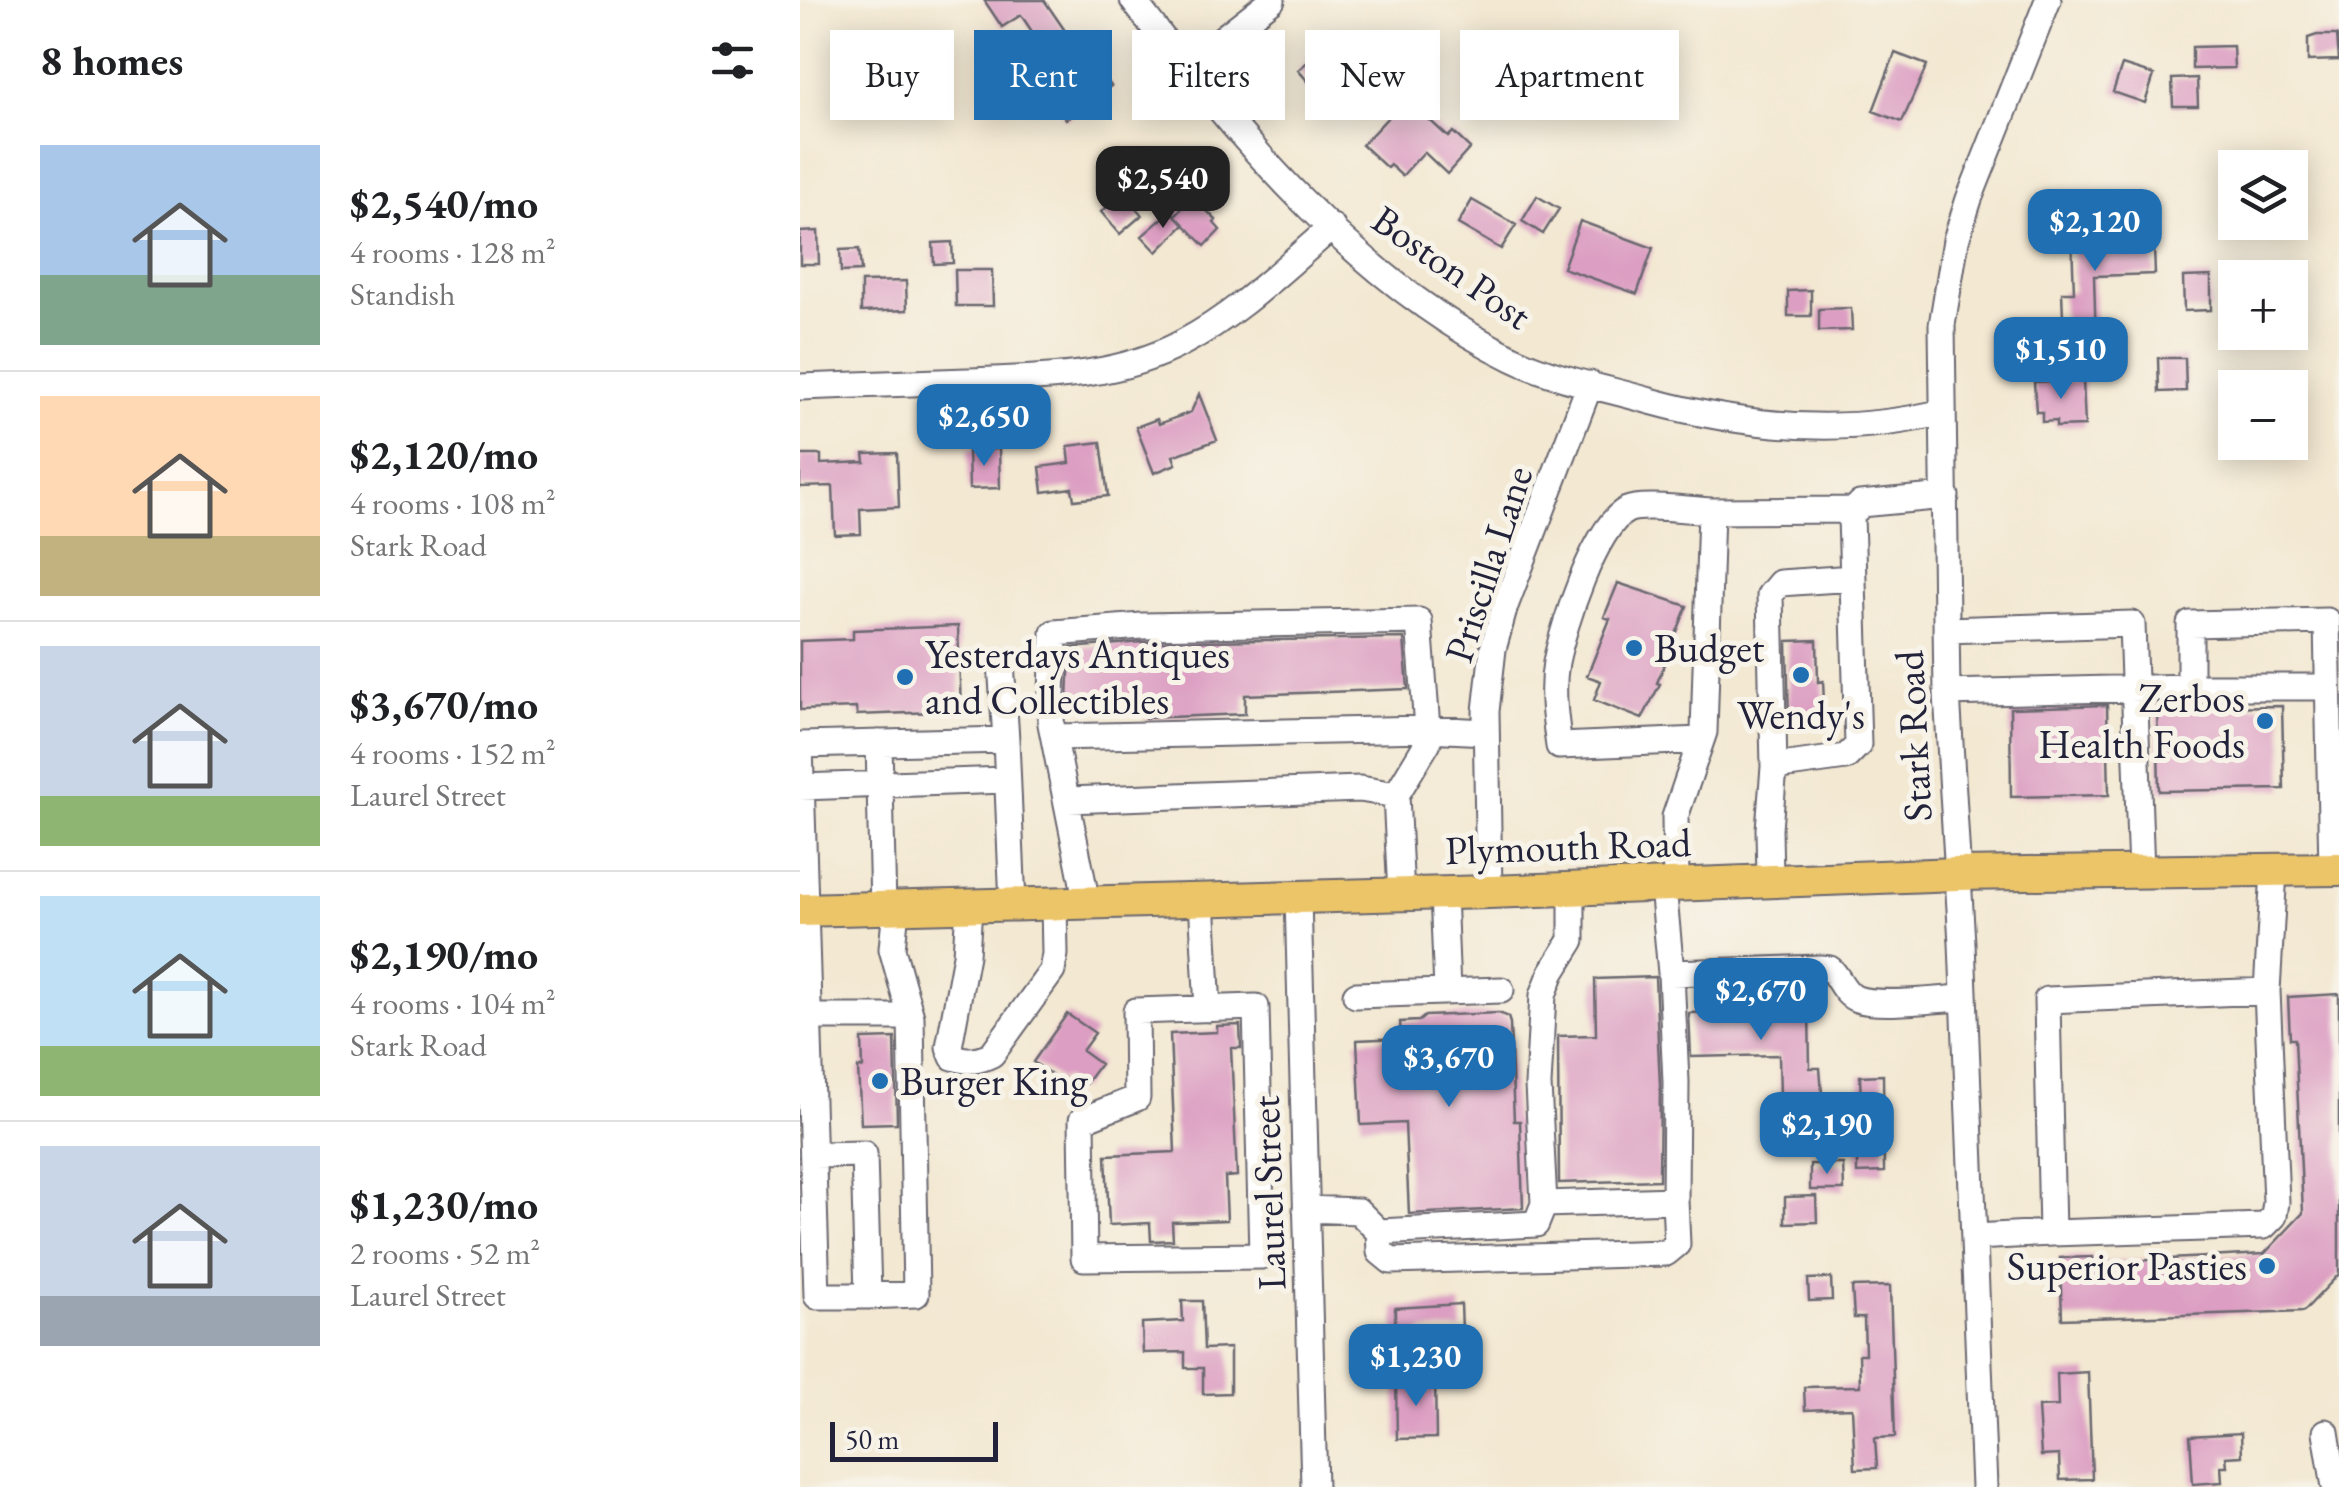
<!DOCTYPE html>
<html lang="en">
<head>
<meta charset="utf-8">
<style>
	:root { --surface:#fff; --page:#f2f2f2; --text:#202124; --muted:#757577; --line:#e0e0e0; --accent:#1f6fb2 }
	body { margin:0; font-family:"EB Garamond",serif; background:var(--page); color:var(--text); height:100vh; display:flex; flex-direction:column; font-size:38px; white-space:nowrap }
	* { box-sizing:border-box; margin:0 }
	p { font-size:32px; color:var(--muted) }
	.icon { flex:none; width:55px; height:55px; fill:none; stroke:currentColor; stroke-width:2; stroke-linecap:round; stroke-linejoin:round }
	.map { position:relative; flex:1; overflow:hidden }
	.drawer { display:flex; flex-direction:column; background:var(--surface); width:800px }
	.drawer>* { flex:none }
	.hud { position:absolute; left:30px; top:30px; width:950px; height:90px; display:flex; gap:20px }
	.tools { position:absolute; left:1418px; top:150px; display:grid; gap:20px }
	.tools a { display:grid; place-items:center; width:90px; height:90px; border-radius:0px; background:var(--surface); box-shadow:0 5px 25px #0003; font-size:50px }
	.scale { position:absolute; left:30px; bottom:25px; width:168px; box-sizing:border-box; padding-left:10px; border:5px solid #22223b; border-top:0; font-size:28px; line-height:35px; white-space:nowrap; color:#22223b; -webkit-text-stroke:8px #f7f3e8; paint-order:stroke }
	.price { position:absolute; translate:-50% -85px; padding:0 22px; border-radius:20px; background:var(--accent); color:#fff; font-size:32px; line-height:65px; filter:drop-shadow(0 2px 5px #0008) }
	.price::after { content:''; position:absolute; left:50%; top:60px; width:30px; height:22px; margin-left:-15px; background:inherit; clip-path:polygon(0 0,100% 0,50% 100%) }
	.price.on { background:#222; color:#fff }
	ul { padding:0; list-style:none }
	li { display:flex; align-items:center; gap:30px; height:250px; padding:0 40px }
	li+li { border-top:2px solid var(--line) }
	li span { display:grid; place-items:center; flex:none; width:280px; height:200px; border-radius:0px; color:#555 }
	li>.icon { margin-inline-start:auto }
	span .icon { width:120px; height:120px; fill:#fffc; stroke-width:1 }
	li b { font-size:42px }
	h2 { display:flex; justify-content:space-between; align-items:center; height:120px; padding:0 40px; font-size:42px }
	.chip { padding:0 35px; border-radius:0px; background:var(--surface); box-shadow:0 5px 25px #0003; font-size:35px; line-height:90px }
	.chip.on { background:var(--accent); color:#fff }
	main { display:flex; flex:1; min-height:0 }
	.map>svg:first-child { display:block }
	.building { fill:#dc9ec2 }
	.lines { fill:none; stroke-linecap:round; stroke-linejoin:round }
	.minor-casing { stroke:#6b6770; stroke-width:29 }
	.major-casing { stroke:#6b6770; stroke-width:36 }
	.minor { stroke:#fff; stroke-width:25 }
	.major { stroke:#edc569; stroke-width:32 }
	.poi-dot { fill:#1f6fb2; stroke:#f7f3e8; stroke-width:4 }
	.labels { text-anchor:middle; stroke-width:10; stroke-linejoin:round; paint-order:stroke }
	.street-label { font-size:40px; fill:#22223b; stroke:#f7f3e8 }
	.poi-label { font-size:40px; fill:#22223b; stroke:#f7f3e8; text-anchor:start }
</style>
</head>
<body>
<main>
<section class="drawer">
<h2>8 homes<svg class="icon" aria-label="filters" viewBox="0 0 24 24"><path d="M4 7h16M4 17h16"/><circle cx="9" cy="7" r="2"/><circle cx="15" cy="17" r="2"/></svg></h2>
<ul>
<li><span style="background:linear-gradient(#a9c7e8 65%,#7fa58c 0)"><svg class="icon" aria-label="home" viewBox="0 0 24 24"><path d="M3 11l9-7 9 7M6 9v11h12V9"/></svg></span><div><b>$2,540/mo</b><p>4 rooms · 128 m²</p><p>Standish</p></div></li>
<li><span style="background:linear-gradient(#ffd9b3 70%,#c2b280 0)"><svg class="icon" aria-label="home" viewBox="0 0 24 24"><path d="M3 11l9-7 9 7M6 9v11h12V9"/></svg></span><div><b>$2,120/mo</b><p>4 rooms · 108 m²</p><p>Stark Road</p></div></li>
<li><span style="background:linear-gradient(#c9d6e8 75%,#8fb573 0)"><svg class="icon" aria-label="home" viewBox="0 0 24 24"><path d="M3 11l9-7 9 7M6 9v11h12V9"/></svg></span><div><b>$3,670/mo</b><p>4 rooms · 152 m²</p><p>Laurel Street</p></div></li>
<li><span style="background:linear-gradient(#bfe0f5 75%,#8fb573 0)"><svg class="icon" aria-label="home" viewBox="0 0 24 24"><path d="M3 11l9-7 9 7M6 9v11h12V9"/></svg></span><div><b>$2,190/mo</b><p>4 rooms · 104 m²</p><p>Stark Road</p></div></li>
<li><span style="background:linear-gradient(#c9d6e8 75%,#9aa5b1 0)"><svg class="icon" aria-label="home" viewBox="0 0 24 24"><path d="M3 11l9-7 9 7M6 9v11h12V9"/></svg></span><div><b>$1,230/mo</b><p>2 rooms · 52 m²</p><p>Laurel Street</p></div></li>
</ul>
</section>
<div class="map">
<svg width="1539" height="1487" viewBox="0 0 1539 1487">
	<rect width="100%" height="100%" fill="#f7f3e8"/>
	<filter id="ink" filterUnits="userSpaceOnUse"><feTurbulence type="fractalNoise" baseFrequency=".01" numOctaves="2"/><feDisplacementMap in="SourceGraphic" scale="20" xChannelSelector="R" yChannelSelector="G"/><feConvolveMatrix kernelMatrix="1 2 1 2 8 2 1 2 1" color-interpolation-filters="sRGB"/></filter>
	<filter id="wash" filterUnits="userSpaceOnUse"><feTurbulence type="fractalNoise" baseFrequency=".0048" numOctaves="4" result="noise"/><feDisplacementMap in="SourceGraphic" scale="40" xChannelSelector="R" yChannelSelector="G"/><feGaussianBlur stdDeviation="2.25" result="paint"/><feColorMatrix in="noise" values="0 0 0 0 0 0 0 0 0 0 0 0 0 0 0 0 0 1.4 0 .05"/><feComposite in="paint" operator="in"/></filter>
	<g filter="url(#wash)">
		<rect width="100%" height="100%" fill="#f3e8d2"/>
		<g id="blocks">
			<!-- building -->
			<path class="building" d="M184,0H244L290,67L295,64L311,86L266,119L247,92L258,85L241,63L249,57L221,15L202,27Z
				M541,32L581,78L554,101L536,79L519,94L498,70Z
				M1517,35H1537L1539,60L1508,61V38Z
				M1433,46L1434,68L1392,69V47Z
				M1095,53L1127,65L1102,122L1073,111Z
				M1322,65L1354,75L1345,103L1313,92Z
				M1397,78L1398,106H1373L1372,79Z
				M610,94V102L648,137L653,132L670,148L647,174L624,152L602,176L590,165L587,168L562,145Z
				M323,193L342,215L320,234L301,212Z
				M737,196L759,209L743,234L722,221Z
				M390,200L397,207L400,204L416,220L414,223L420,230L405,246L375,215Z
				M672,200L716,225L701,249L658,224Z
				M371,211L384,225L357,252L342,236Z
				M1303,213L1304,250L1354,248L1355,274L1294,276L1296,342L1264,343L1262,292H1274L1271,214Z
				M780,221L853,248L837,294L763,268Z
				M18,231L19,264H0V232Z
				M152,242L153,263L134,264L133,243Z
				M59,249L61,271L41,272L40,250Z
				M155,270H192L193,306H156Z
				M1411,276V310L1384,311L1383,277Z
				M106,281L107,310L61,312V282Z
				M1011,290V316H988V291Z
				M1051,308L1052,330L1019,331V309Z
				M1358,358H1385L1386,391L1359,392Z
				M1283,380L1285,426L1256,427V421L1242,422V412H1236L1234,382Z
				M399,394L417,440L373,456L376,464L354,473L336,427L357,419L359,424L391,412Z
				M301,442L308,496L274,500L272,488L243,492L240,467L270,463L268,446Z
				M168,449H199L200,488L169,489Z
				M97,453L99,507L60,509L61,534L35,535L33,486L0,487V455H21V464L65,462L64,454Z
				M818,583L887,606L857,683L860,684L842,719L794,700L801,681L787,676L810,619L804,617Z
				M158,626L161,711L57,715L56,708L0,710V641L53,639V630Z
				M604,638L608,689L445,695V714L345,718L344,698L268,701L270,648L343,642Z
				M1017,640L1018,682L1023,681L1024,703H1019V721L989,722L987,641Z
				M1406,703V707L1482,706L1484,789L1359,791L1357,704Z
				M1307,705L1309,795L1211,797L1210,708Z
				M855,977L860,1085L859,1180L759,1183L758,1036L796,1035L795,979Z
				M1539,994V1274L1504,1311L1262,1319L1260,1258L1293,1257V1263L1464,1254L1503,1213L1495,1039H1490L1488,997Z
				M1009,1010L1010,1068H1020L1022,1094L980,1096L979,1055L891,1057L889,1013Z
				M699,1013L708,1017L710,1023L714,1121H720L723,1208L609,1214L605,1123L561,1125L557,1040L601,1038L600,1022L619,1021L625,1016Z
				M267,1014L295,1033L282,1051L300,1064L281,1090L263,1077L261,1081L233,1062Z
				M440,1025L441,1048H431L437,1176L425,1177L427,1220L372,1222L373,1240L351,1241L350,1223L309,1225L306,1155L375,1152L370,1034L417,1032V1026Z
				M95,1038L97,1123L61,1124L58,1068H63L62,1039Z
				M1083,1075L1084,1172L1057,1173V1131H1062L1060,1076Z
				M1010,1164H1043L1044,1190H1010Z
				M1016,1196L1017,1222L985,1223V1197Z
				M1031,1278L1032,1300L1009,1301L1008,1279Z
				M1090,1286L1095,1437L1075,1438L1077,1468L1055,1469L1052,1408L1005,1410L1004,1387L1060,1386L1059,1354H1065L1064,1318H1054L1052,1287Z
				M382,1301H402L404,1349L430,1348V1393L403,1394V1368H385V1352L343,1353L342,1323L383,1321Z
				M661,1304L662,1330L621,1331V1341L595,1342V1308Z
				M1288,1372L1292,1479L1260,1480L1259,1455L1241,1456L1238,1407L1258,1406L1257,1374Z
				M635,1378L636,1438L597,1439L596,1380Z
				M1441,1433L1442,1456L1426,1457L1427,1466H1421L1422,1482L1393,1484L1390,1436Z"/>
		</g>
	</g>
	<g filter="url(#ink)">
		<use href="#blocks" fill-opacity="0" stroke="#6b6770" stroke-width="2.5"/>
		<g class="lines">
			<!-- minor casing -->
			<g class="minor-casing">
				<path id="minor" d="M333,0C436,135 557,282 712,358C754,379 805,388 850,401C945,427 1047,436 1143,412
					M386,67L472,0
					M0,387C56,385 112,383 167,381C241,378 315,379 382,343C438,314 484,268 532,227
					M1146,630L1332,624L1341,872
					M201,662L206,740
					M1528,687H1390V624L1527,621L1532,870
					M1147,693L1390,687
					M254,737L628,729L686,732
					M901,740L759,746C755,718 751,690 756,662C763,628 795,525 827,510C842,503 891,510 911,511
					M79,743L83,908
					M0,745L17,1296H68L64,1154L14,1155
					M0,745L206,740L213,905
					M974,767L1046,757L1058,745L1051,516L1060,504L1146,496
					M0,787L207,780
					M268,800L560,789L596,795
					M970,881L969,829L974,767L970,595L980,583L1053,578
					M876,885L875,817L904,732L911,511L1056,510
					M863,886L871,973L1020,968L1030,969C1040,978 1043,994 1057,999C1078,1007 1139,999 1164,998
					M689,892L686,711L693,649L705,606L790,384
					M643,893L647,991
					M498,898L514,1487
					M402,900L408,1009
					M287,903L251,724L254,633L342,626L619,621L628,742L596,795L601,895
					M169,906L166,955L149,1047L153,1057C169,1062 178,1061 192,1054L252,971L255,954L254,904
					M556,995L701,990
					M456,1007L462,1256L284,1258L282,1120L337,1098L336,1011Z
					M10,1017H111
					M744,1204L875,1200L876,1082L871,973
					M506,1209L558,1211L579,1232L736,1224L744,1204L738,1085L743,995L752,972L772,940V889
					M579,1232L580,1252L591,1261L866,1253L877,1244L875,1200
					M1252,1233L1464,1226L1474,1216L1476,1202L1467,991
					M1174,1237L1252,1233L1247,1000L1467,991L1474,870
					M68,1296L116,1294L111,1017L92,949L96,908
					M1526,1432L1535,1487
					M1184,1487L1162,943L1147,693L1142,325L1156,240L1169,199L1248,0"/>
			</g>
			<!-- major casing -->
			<g class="major-casing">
				<path id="major" d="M0,910L689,892L1157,874L1539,869"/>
			</g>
			<!-- minor -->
			<use href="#minor" class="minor"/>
			<!-- major -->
			<use href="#major" class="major"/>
		</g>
	</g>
	<!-- markers -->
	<g class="poi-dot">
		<circle cx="834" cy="648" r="10"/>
		<circle cx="1001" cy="675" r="10"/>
		<circle cx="105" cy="677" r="10"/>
		<circle cx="1465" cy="721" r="10"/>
		<circle cx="80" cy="1081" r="10"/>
		<circle cx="1467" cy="1266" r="10"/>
	</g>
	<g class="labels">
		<!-- street labels -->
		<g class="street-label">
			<text transform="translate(652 267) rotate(35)" y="14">Boston Post</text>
			<text transform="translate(688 564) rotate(-72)" y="14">Priscilla Lane</text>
			<text transform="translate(1113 736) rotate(-93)" y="14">Stark Road</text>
			<text transform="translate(768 846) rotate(-2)" y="14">Plymouth Road</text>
			<text transform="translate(468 1193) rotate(-92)" y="14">Laurel Street</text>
		</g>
		<!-- poi labels -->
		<g class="poi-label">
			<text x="854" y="662">Budget</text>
			<text x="125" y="668">Yesterdays Antiques<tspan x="125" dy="46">and Collectibles</tspan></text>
			<text x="1445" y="712" text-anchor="end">Zerbos<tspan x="1445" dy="46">Health Foods</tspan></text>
			<text x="1001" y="729" text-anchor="middle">Wendy's</text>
			<text x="100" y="1095">Burger King</text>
			<text x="1447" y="1280" text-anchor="end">Superior Pasties</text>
		</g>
	</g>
</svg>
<div class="tools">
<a><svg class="icon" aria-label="layers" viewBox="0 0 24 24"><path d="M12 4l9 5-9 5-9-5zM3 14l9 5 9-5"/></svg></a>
<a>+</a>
<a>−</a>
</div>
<div class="scale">50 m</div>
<b class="price on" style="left:363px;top:231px">$2,540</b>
<b class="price" style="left:1295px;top:274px">$2,120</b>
<b class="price" style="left:1261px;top:402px">$1,510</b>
<b class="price" style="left:184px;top:469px">$2,650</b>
<b class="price" style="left:961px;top:1043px">$2,670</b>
<b class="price" style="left:649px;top:1110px">$3,670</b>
<b class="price" style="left:1027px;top:1177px">$2,190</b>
<b class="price" style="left:616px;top:1409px">$1,230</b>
<div class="hud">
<a class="chip">Buy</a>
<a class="chip on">Rent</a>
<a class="chip">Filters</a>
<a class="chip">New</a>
<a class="chip">Apartment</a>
</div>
</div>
</main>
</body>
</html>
